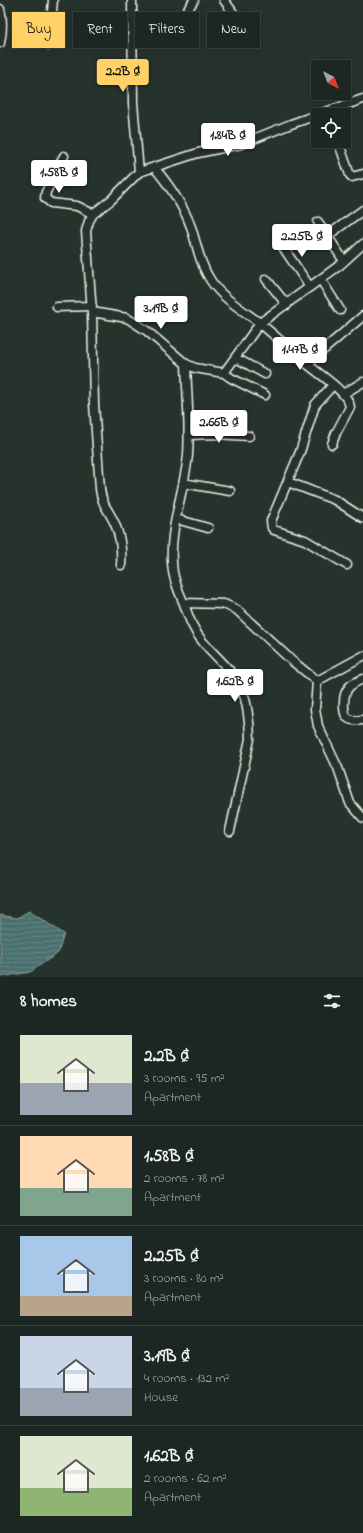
<!DOCTYPE html>
<html lang="en">
<head>
<meta charset="utf-8">
<style>
	:root { --surface:#1c2622; --page:#252e2a; --text:#f1f3f6; --muted:#a0a5a5; --line:#3a4340; --accent:#ffd166 }
	body { margin:0; font-family:"Indie Flower",sans-serif; background:var(--page); color:var(--text); height:100vh; display:flex; flex-direction:column; font-size:15px; white-space:nowrap }
	* { box-sizing:border-box; margin:0 }
	p { font-size:13px; color:var(--muted) }
	.icon { flex:none; width:22px; height:22px; fill:none; stroke:currentColor; stroke-width:2; stroke-linecap:round; stroke-linejoin:round }
	.map { position:relative; height:977px; overflow:hidden }
	.drawer { display:flex; flex-direction:column; background:var(--surface); flex:1 }
	.drawer>* { flex:none }
	.banner { position:absolute; left:12px; top:12px; width:339px; height:36px; display:flex; gap:8px }
	.needle { width:26px; rotate:138deg }
	.tools { position:absolute; left:311px; top:60px; display:grid; gap:8px }
	.tools a { display:grid; place-items:center; width:40px; height:40px; border-radius:0px; background:var(--surface); box-shadow:0 2px 10px #0003,0 0 0 1px var(--line); font-size:20px }
	.price { position:absolute; translate:-50% -34px; padding:0 9px; border-radius:4px; background:#fff; color:#222; font-size:13px; line-height:26px; filter:drop-shadow(0 1px 2px #0008) }
	.price::after { content:''; position:absolute; left:50%; top:24px; width:12px; height:9px; margin-left:-6px; background:inherit; clip-path:polygon(0 0,100% 0,50% 100%) }
	.price.active { background:var(--accent); color:#111 }
	ul { padding:0; list-style:none }
	li { display:flex; align-items:center; gap:12px; height:100px; padding:0 20px }
	li+li { border-top:1px solid var(--line) }
	li span { display:grid; place-items:center; flex:none; width:112px; height:80px; border-radius:0px; color:#555 }
	li>.icon { margin-inline-start:auto }
	span .icon { width:48px; height:48px; fill:#fffc; stroke-width:1 }
	li b { font-size:17px }
	h2 { display:flex; justify-content:space-between; align-items:center; height:48px; padding:0 20px; font-size:17px }
	.tag { padding:0 14px; border-radius:0px; background:var(--surface); box-shadow:0 2px 10px #0003,0 0 0 1px var(--line); font-size:14px; line-height:36px }
	.tag.active { background:var(--accent); color:#111 }
	.map>svg:first-child { display:block }
	.water { fill:url(#water-rules); stroke:#8ea39f }
	.lines { fill:none; stroke-linecap:round; stroke-linejoin:round }
	.street-casing { stroke:#f4f1e8; stroke-width:11 }
	.street { stroke:#26332d; stroke-width:8 }
</style>
</head>
<body>
<div class="map">
<svg width="363" height="977" viewBox="0 0 363 977">
	<defs>
		<pattern id="water-rules" width="6" height="5" patternUnits="userSpaceOnUse"><rect width="6" height="5" fill="#4a6f6e"/><path d="M0 2.5h6" fill="none" stroke="#658483"/></pattern>
	</defs>
	<rect width="100%" height="100%" fill="#26332d"/>
	<filter id="ink" filterUnits="userSpaceOnUse"><feTurbulence type="fractalNoise" baseFrequency=".025" numOctaves="2"/><feDisplacementMap in="SourceGraphic" scale="8" xChannelSelector="R" yChannelSelector="G"/><feConvolveMatrix kernelMatrix="1 2 1 2 8 2 1 2 1" color-interpolation-filters="sRGB"/></filter>
	<g filter="url(#ink)">
		<!-- water -->
		<path class="water" d="M29,911L64,934L58,953L30,972L0,977V915L17,918Z"/>
		<g class="lines">
			<!-- street casing -->
			<g class="street-casing">
				<path id="street" d="M132,0L133,103L139,172L198,153L241,144L291,124L363,99
					M224,0L249,35
					M0,9C3,20 2,33 0,43
					M184,40C179,22 184,15 194,0
					M49,45L53,0
					M338,141L350,175L352,177L363,174
					M64,156L46,192L45,198L51,203L77,206L93,214
					M154,167C169,185 183,204 191,227C197,245 200,265 211,281C223,299 244,311 260,323L340,265L363,244
					M318,222L344,261
					M327,236L363,210
					M278,240L310,287
					M266,279L287,305
					M321,280L340,310
					M57,307L92,306
					M92,312L127,318L147,331L186,364L195,368L224,373
					M236,358L265,374
					M186,364C187,394 190,425 188,455C184,494 167,533 173,572C175,584 180,594 184,604C189,618 193,630 203,642C214,655 232,670 240,685C247,699 250,724 250,739L230,831
					M333,385L315,405L300,452L271,521L272,528L274,530L305,540L347,565
					M343,394L363,382
					M265,395L231,378L224,373L260,323L307,364
					M189,435L215,434L249,436
					M332,444L336,433L350,407C349,393 318,373 307,364L363,316
					M288,482L335,500L363,518
					M183,483L230,491
					M176,519L208,528
					M121,565C122,552 120,536 115,524C109,510 102,506 100,489L94,404L92,312L86,231L89,221L93,214L111,200L139,172
					M184,603L224,604L237,610L291,660L317,681
					M363,679C358,681 353,683 349,687C345,692 344,697 344,702C343,718 348,722 363,720
					M317,681L315,709L318,726L338,768L350,803L363,818
					M317,681L363,656"/>
			</g>
			<!-- street -->
			<use href="#street" class="street"/>
		</g>
	</g>
</svg>
<div class="tools">
<a><svg class="needle" viewBox="-14 -14 28 28"><path d="M0-13l5 13h-10z" fill="#e53935"/><path d="M0 13l5-13h-10z" fill="#a0a5a5"/></svg></a>
<a><svg class="icon" aria-label="locate" viewBox="0 0 24 24"><circle cx="12" cy="12" r="6"/><path d="M12 2v4M12 18v4M2 12h4M18 12h4"/></svg></a>
</div>
<b class="price active" style="left:123px;top:93px">2.2B ₫</b>
<b class="price" style="left:228px;top:157px">1.84B ₫</b>
<b class="price" style="left:59px;top:194px">1.58B ₫</b>
<b class="price" style="left:302px;top:258px">2.25B ₫</b>
<b class="price" style="left:161px;top:330px">3.19B ₫</b>
<b class="price" style="left:300px;top:371px">1.47B ₫</b>
<b class="price" style="left:219px;top:444px">2.66B ₫</b>
<b class="price" style="left:235px;top:703px">1.62B ₫</b>
<div class="banner">
<a class="tag active">Buy</a>
<a class="tag">Rent</a>
<a class="tag">Filters</a>
<a class="tag">New</a>
</div>
</div>
<section class="drawer">
<h2>8 homes<svg class="icon" aria-label="filters" viewBox="0 0 24 24"><path d="M4 7h16M4 17h16"/><circle cx="9" cy="7" r="2"/><circle cx="15" cy="17" r="2"/></svg></h2>
<ul>
<li><span style="background:linear-gradient(#dfe7d0 60%,#9aa5b1 0)"><svg class="icon" aria-label="home" viewBox="0 0 24 24"><path d="M3 11l9-7 9 7M6 9v11h12V9"/></svg></span><div><b>2.2B ₫</b><p>3 rooms · 95 m²</p><p>Apartment</p></div></li>
<li><span style="background:linear-gradient(#ffd9b3 65%,#7fa58c 0)"><svg class="icon" aria-label="home" viewBox="0 0 24 24"><path d="M3 11l9-7 9 7M6 9v11h12V9"/></svg></span><div><b>1.58B ₫</b><p>2 rooms · 78 m²</p><p>Apartment</p></div></li>
<li><span style="background:linear-gradient(#a9c7e8 75%,#b9a48a 0)"><svg class="icon" aria-label="home" viewBox="0 0 24 24"><path d="M3 11l9-7 9 7M6 9v11h12V9"/></svg></span><div><b>2.25B ₫</b><p>3 rooms · 80 m²</p><p>Apartment</p></div></li>
<li><span style="background:linear-gradient(#c9d6e8 65%,#9aa5b1 0)"><svg class="icon" aria-label="home" viewBox="0 0 24 24"><path d="M3 11l9-7 9 7M6 9v11h12V9"/></svg></span><div><b>3.19B ₫</b><p>4 rooms · 132 m²</p><p>House</p></div></li>
<li><span style="background:linear-gradient(#dfe7d0 65%,#8fb573 0)"><svg class="icon" aria-label="home" viewBox="0 0 24 24"><path d="M3 11l9-7 9 7M6 9v11h12V9"/></svg></span><div><b>1.62B ₫</b><p>2 rooms · 62 m²</p><p>Apartment</p></div></li>
</ul>
</section>
</body>
</html>
